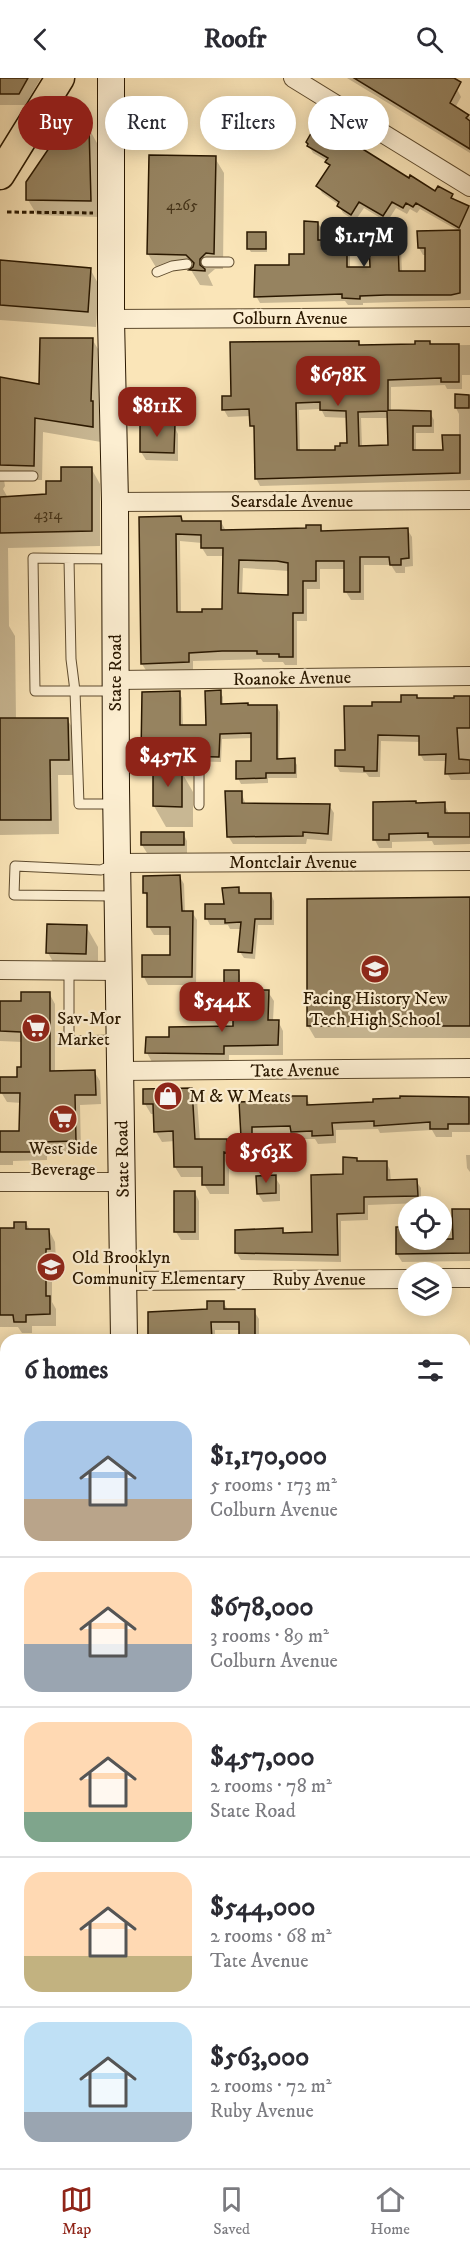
<!DOCTYPE html>
<html lang="en">
<head>
<meta charset="utf-8">
<style>
	:root { --surface:#fff; --page:#f7f7f7; --text:#2b2b33; --muted:#7c7c81; --line:#e1e1e2; --accent:#8f2418 }
	body { margin:0; font-family:"IM FELL DW Pica",serif; background:var(--page); color:var(--text); height:100vh; display:flex; flex-direction:column; font-size:22px; white-space:nowrap }
	* { box-sizing:border-box; margin:0 }
	p { font-size:20px; color:var(--muted) }
	.icon { flex:none; width:33px; height:33px; fill:none; stroke:currentColor; stroke-width:2; stroke-linecap:round; stroke-linejoin:round }
	.map { position:relative; flex:1; overflow:hidden }
	.details { position:absolute; left:0px; top:1256px; width:471px; height:836px; display:flex; flex-direction:column; background:var(--surface); border-radius:18px 18px 0 0; box-shadow:0 3px 15px #0003 }
	.details>* { flex:none }
	.banner { position:absolute; left:18px; top:18px; width:435px; height:54px; display:flex; gap:12px }
	.tools { position:absolute; left:398px; top:1118px; display:grid; gap:12px }
	.tools a { display:grid; place-items:center; width:54px; height:54px; border-radius:50%; background:var(--surface); box-shadow:0 3px 15px #0003; font-size:30px }
	.price { position:absolute; translate:-50% -51px; padding:0 14px; border-radius:12px; background:var(--accent); color:#fff; font-size:20px; line-height:39px; filter:drop-shadow(0 2px 3px #0008) }
	.price::after { content:''; position:absolute; left:50%; top:36px; width:18px; height:14px; margin-left:-9px; background:inherit; clip-path:polygon(0 0,100% 0,50% 100%) }
	.price.selected { background:#222; color:#fff }
	ul { padding:0; list-style:none }
	li { display:flex; align-items:center; gap:18px; height:150px; padding:0 24px }
	li+li { border-top:2px solid var(--line) }
	li span { display:grid; place-items:center; flex:none; width:168px; height:120px; border-radius:18px; color:#555 }
	li>.icon { margin-inline-start:auto }
	span .icon { width:72px; height:72px; fill:#fffc; stroke-width:1 }
	li b { font-size:26px }
	h2 { display:flex; justify-content:space-between; align-items:center; height:72px; padding:0 24px; font-size:26px }
	.pill { padding:0 21px; border-radius:27px; background:var(--surface); box-shadow:0 3px 15px #0003; font-size:21px; line-height:54px }
	.pill.selected { background:var(--accent); color:#fff }
	header { display:flex; justify-content:space-between; align-items:center; height:78px; padding:0 24px; background:var(--surface); font-size:27px; font-weight:800 }
	.tabs { display:flex; justify-content:space-around; align-items:center; height:84px; border-top:2px solid var(--line); background:var(--surface); font-size:16px; color:var(--muted) }
	.tabs a { display:grid; justify-items:center; gap:3px }
	.tabs .selected { color:var(--accent) }
	.map>svg:first-child { display:block }
	.shadow { fill:#0003; fill-rule:evenodd }
	.building { fill:#968360; stroke:#2a1800; stroke-width:1.5; fill-rule:evenodd }
	.lines { fill:none; stroke-linecap:round; stroke-linejoin:round }
	.lane-casing { stroke:#5e4b2e; stroke-width:11 }
	.street-casing { stroke:#5e4b2e; stroke-width:20 }
	.secondary-casing { stroke:#2a1800; stroke-width:28 }
	.primary-casing { stroke:#2a1800; stroke-width:31 }
	.path { stroke:#2a1800; stroke-width:3; stroke-dasharray:4.5 3; stroke-linecap:butt }
	.lane { stroke:#fceed1; stroke-width:9 }
	.street { stroke:#fceed1; stroke-width:18 }
	.secondary { stroke:#fceed1; stroke-width:26 }
	.primary { stroke:#fae5b8; stroke-width:28 }
	.labels { text-anchor:middle; stroke-width:4.5; stroke-linejoin:round; paint-order:stroke }
	.number-label { font-size:15px; fill:#453318 }
	.street-label { font-size:18px; fill:#2a1800; stroke:#fceed1 }
	.poi-label { font-size:18px; fill:#2a1800; stroke:#fceed1; text-anchor:start }
</style>
</head>
<body>
<header><svg class="icon" aria-label="back" viewBox="0 0 24 24"><path d="M15 5l-7 7 7 7"/></svg>Roofr<svg class="icon" aria-label="search" viewBox="0 0 24 24"><circle cx="10" cy="10" r="6"/><path d="M15 15l6 6"/></svg></header>
<div class="map">
<svg width="470" height="2090" viewBox="0 0 470 2090">
	<rect width="100%" height="100%" fill="#fae5b8"/>
	<filter id="stains"><feTurbulence type="fractalNoise" baseFrequency=".00333" numOctaves="4"/><feColorMatrix values="0 0 0 0 .2 0 0 0 0 .09 0 0 0 0 .02 0 0 0 .5 -.17"/></filter>
	<radialGradient id="worn" r=".72"><stop offset=".6" stop-color="#630" stop-opacity="0"/><stop offset="1" stop-color="#630" stop-opacity=".3"/></radialGradient>
	<!-- shadow -->
	<path class="shadow" d="M0,0H51H41L25,27H0Z
		M347,0H438L457,11L461,19L455,30L470,39V75Z
		M88,49L97,65L99,139L37,137L28,122Z
		M309,68L409,102L435,115L452,117L456,124L470,128V222L363,225V227H348L345,223L260,225L256,218L305,178L318,145L322,152V163H346L350,170V191H371V173H367L363,166L376,153L380,165L397,164L401,171L402,195H426V177H423L419,170L459,153L420,131L417,135L410,131L407,136L396,130L387,144L364,130L355,143L343,135L339,127L322,115L318,108L330,89L327,83L313,75Z
		M215,80L224,95L223,191H215L208,197L213,208L200,207L191,192L157,191L148,176Z
		M265,155L267,159V174H251L249,171Z
		M0,184L90,191L99,207L96,249L0,242Z
		M92,261L101,276L99,337L101,364L43,354L42,402H4L5,408L3,411L8,420L47,418L62,404L91,390L100,406V468L8,470L9,548L15,558L16,642L67,641L76,656V697H58L59,756L0,757V301L40,308Z
		M358,264L361,268L470,267V297H462V311H447L445,307L391,309V334L430,335L434,342V355H416V373H444L459,358V336L456,330V317H470V402L260,408L256,400V355L252,347L251,338L228,339L224,332L232,320ZM321,331L325,339L348,340V366L337,374H300L299,332ZM361,340H389L390,368L362,369Z
		M174,348L178,356V383L146,382L141,374Z
		M140,440H181L183,444H221L226,453L308,452L320,448L324,455L407,451L412,459L413,488L405,489V495H396L391,487H364V522H351L346,514V491H320V511H307V543H297V587H285L283,584H263L261,581L193,583V592L147,594L142,586ZM180,463L202,465V470L207,478H224V532L181,535ZM243,490L289,493V518L242,517Z
		M220,614L223,619V627L277,629L280,634L279,682H294L297,687V700H268V705L241,706L238,700L253,684V660L222,661L221,684L146,682L143,677L144,615H179L182,620L183,648L208,649Z
		M470,619V702H451L447,695V683H424L420,676V664L381,663L380,699H369L366,695L340,694L336,687L374,629L418,621Z
		M181,693L193,714V749H166L154,728Z
		M241,714L246,727H329L334,735L332,763L307,761L306,766H233L228,758Z
		M444,725L449,736H470V766L434,767L432,763L392,764V770H379L375,762Z
		M183,755L187,763V775H147L142,767Z
		M180,799L184,806L185,834H192L197,842L196,907H148L144,899L172,879V857H154L149,849V822L145,815Z
		M238,810L242,816H271L274,823V847H258L255,881L244,880L240,874L242,851H230L228,847H210L207,841L225,828Z
		M470,820V960H315L308,948Z
		M86,848L98,869V897L60,896L48,875Z
		M238,894L240,897V911H228L225,908Z
		M268,914L274,923L273,943H278L283,953V977H229V985L152,984L147,975L170,961L234,950L253,936Z
		M49,915L55,926V994L94,993L100,1003L101,1026L80,1027L81,1073L47,1074V1082L13,1083V1087H0V1054H21L22,1025L7,1024L1,1014L19,1001L23,991V964L0,963V924L23,925Z
		M191,1011L197,1021L200,1063H226L232,1073V1084H229V1116H210L204,1106V1099H181L175,1089V1063L162,1064L156,1054L155,1036H151L145,1026Z
		M470,1019V1054H452V1059H436L432,1052L380,1055L378,1051L336,1052V1065L318,1066L315,1061H297L293,1056H256V1066L247,1067L242,1059L241,1025L306,1020L311,1028L375,1026L402,1021V1020Z
		M466,1077H470V1094L467,1090Z
		M386,1084L390,1092L391,1104L416,1103L421,1110V1125L368,1127V1142L341,1143V1184L241,1182L236,1174L282,1151L285,1156L313,1155L344,1097L358,1085Z
		M275,1099L280,1107V1123L263,1124L258,1116Z
		M195,1115L199,1123V1162H181L176,1154Z
		M470,1132V1183L402,1184L397,1176L398,1150L408,1151V1161H441V1144H454Z
		M26,1145L30,1152H49L55,1164L56,1183H52V1224L56,1231V1248H32V1255H22L18,1249H0V1152H15Z
		M223,1224L228,1232L254,1233L259,1241V1262H241V1252H215V1262H150Z
		M0,1305H6V1454H0Z
		M4,1536H6V1553L4,1550Z
		M0,1603H6V1639L0,1634Z
		M0,1792H6V1855H0Z
		M35,2085H95V2089L38,2090Z"/>
	<!-- building -->
	<path class="building" d="M0,0H28L19,16H0Z
		M354,0H454L461,4L450,25L469,37L466,40L470,43V71Z
		M318,43L409,100L410,97L435,113L438,108L453,116L451,120L469,128L459,150L416,125L413,129L406,125L403,130L392,124L383,138L359,124L351,137L337,128L339,124L316,108L330,87L325,84L328,80L307,68L308,66L306,64Z
		M64,48H89L91,123L26,122V104Z
		M149,77L216,78L214,176L206,175L200,181V187L205,191V193L189,192L193,189L194,185L186,177L147,176Z
		M304,143L318,144V162H347V189H370L369,166H361V152H377V164L398,163L399,193H425V170H418L417,153L460,152V215L451,217H386L360,218V221L342,220V216L254,219L255,187H289V176H304Z
		M247,154H266V171H247Z
		M0,182L91,190L88,234L0,227Z
		M40,260H93L91,323H93V349L35,340L34,388L0,387V299L39,306Z
		M359,263V267L415,266V263H430V266H459V304H441V300L388,302V332L431,333V348H413V372H443L442,357H460V395L255,401L254,348H250L249,331L222,332V318H231L230,264ZM320,324V332L346,333L347,365H340V368H335V372H297L296,325ZM387,333L388,367L359,368L358,334Z
		M455,316L469,317V330H455Z
		M140,346H175L174,375L140,374Z
		M61,389H92V453L0,455V419L46,416V403H61Z
		M181,438L182,443H221V452L306,450V447H321V453L408,450L409,480L401,481V487H390L389,479H360V514H344V483H316V503H303V535H293V579H279V576H257V573H222L189,575V584L141,586L139,439ZM176,456L201,457V470H223L222,531H202V534H177ZM239,482L277,483L288,485V517L238,515Z
		M221,612V626L248,625V627H277V681L295,680V695H266V700L236,701V683H251V655L220,656L219,679L141,677L142,614L180,613V647H206L205,613Z
		M401,617H417V620H454V618H470V650H457L459,681L470,682V695L445,696L446,676L419,677V658L378,657L377,693H364V689L335,688V672H345L344,628H372V624H401Z
		M0,640H68L69,682H50L51,742H0Z
		M153,692H182V729L153,728Z
		M225,713H242V725L330,726L328,756L303,754V758L227,759Z
		M416,723V725L445,724V735H470V759H428V755L389,756V762H373V724Z
		M141,754H184V767H141Z
		M180,797L182,833H193L192,899H142V877H170V849H147V815H143V798Z
		M239,809V815H271V841H255L252,875L238,874L241,844L225,845V841H205V826H224L222,810Z
		M470,819V948H307V821Z
		M47,846L87,847L86,876L46,875Z
		M224,892H239V908H224Z
		M253,912H269L268,942H279L278,967L224,968V976L145,975L146,959H169V949L233,948V935H252Z
		M21,914H50V993L95,992L96,1017H75L76,1063L42,1064V1072H34V1074H0V1053H19L20,1015H0V999H17V989H21V954L0,953V923H21Z
		M192,1010L195,1061H227V1075L224,1074V1107H202V1089H174L173,1053L154,1054L153,1026H143V1011Z
		M280,1018H307V1027L373,1024V1021L400,1020V1018L469,1019V1046H448V1051H430V1044L374,1048V1043L332,1045L333,1057L312,1058V1053L291,1054L290,1048L252,1049V1058L241,1059L239,1024L264,1023V1019Z
		M343,1079L357,1080V1083H387V1102L417,1101L418,1118L364,1119V1135L337,1136L338,1177L235,1175V1152L283,1150V1155L312,1154L311,1097L343,1096Z
		M276,1097V1115L257,1116L256,1098Z
		M174,1113H195V1154H174Z
		M452,1131H470V1175L396,1176V1149H408V1161H453Z
		M14,1144H26V1151H49L50,1171H46V1218H50V1236L26,1237V1244H14L13,1237H0V1150H14Z
		M207,1223H224V1231H255V1262H239V1244H211L212,1262H148V1234L207,1231Z"/>
	<g class="lines">
		<!-- lane casing -->
		<g class="lane-casing">
			<path id="lane" d="M206,184H229
				M157,194L172,188L187,186
				M0,398H33
				M69,481L71,581L75,613H113
				M112,481L33,480L35,613H75L79,726H114
				M118,685H199V727
				M115,786L101,792L15,788L14,817L115,818
				M69,893V963L117,962"/>
		</g>
		<!-- street casing -->
		<g class="street-casing">
			<path id="street" d="M293,0L470,109
				M111,241L470,239
				M115,424L470,422
				M115,602L470,598
				M117,785L470,783
				M0,892L119,893
				M121,993L470,990
				M0,1104H123
				M441,1200H470
				M123,1203L408,1201
				M0,1284H6
				M465,1392H470
				M0,1467H6
				M465,1564H470
				M0,1655H6
				M465,1737H470
				M0,1857H6
				M465,1911H470"/>
		</g>
		<!-- secondary casing -->
		<g class="secondary-casing">
			<path id="secondary" d="M111,0V241L115,424L116,709L124,1262
				M0,1987L6,1967"/>
		</g>
		<!-- primary casing -->
		<g class="primary-casing">
			<path id="primary" d="M0,97L60,0"/>
		</g>
		<!-- path -->
		<path class="path" d="M7,134L93,135"/>
		<!-- lane -->
		<use href="#lane" class="lane"/>
		<!-- street -->
		<use href="#street" class="street"/>
		<!-- secondary -->
		<use href="#secondary" class="secondary"/>
		<!-- primary -->
		<use href="#primary" class="primary"/>
	</g>
	<!-- icons -->
	<defs>
		<g id="school-disc" transform="scale(1.5)"><circle r="9.5" fill="#8f2418" stroke="#fceed1"/><path d="M0-5L7-2L0 1L-7-2ZM-4 1L0 2.5L4 1V4Q0 6-4 4Z" fill="#fff"/></g>
		<g id="supermarket-disc" transform="scale(1.5)"><circle r="9.5" fill="#8f2418" stroke="#fceed1"/><path d="M-6-5.5h2.5l.6 2H6L4.5 2H-2.5L-4.4-4H-6ZM-1.5 3.2a1.3 1.3 0 1 0 .1 0ZM3 3.2a1.3 1.3 0 1 0 .1 0Z" fill="#fff"/></g>
		<g id="shop-disc" transform="scale(1.5)"><circle r="9.5" fill="#8f2418" stroke="#fceed1"/><path d="M-5-2.5h2.3a2.7 3.5 0 0 1 5.4 0H5L5.5 6h-11ZM-1.5-2.5h3a1.5 2.3 0 0 0-3 0Z" fill="#fff"/></g>
	</defs>
	<g fill-rule="evenodd">
		<use href="#school-disc" x="375" y="891"/>
		<use href="#supermarket-disc" x="36" y="950"/>
		<use href="#shop-disc" x="168" y="1018"/>
		<use href="#supermarket-disc" x="63" y="1041"/>
		<use href="#school-disc" x="51" y="1189"/>
	</g>
	<g class="labels">
		<!-- number labels -->
		<g class="number-label">
			<text x="182" y="132">4265</text>
			<text x="48" y="441">4314</text>
		</g>
		<!-- street labels -->
		<g class="street-label">
			<text x="290" y="246">Colburn Avenue</text>
			<text x="292" y="429">Searsdale Avenue</text>
			<text transform="translate(115 595) rotate(-90)" y="6">State Road</text>
			<text transform="translate(292 600) rotate(-1)" y="6">Roanoke Avenue</text>
			<text x="293" y="790">Montclair Avenue</text>
			<text transform="translate(295 992) rotate(-1)" y="6">Tate Avenue</text>
			<text transform="translate(122 1081) rotate(-91)" y="6">State Road</text>
			<text x="319" y="1207">Ruby Avenue</text>
		</g>
		<!-- poi labels -->
		<g class="poi-label">
			<text x="375" y="926" text-anchor="middle">Facing History New<tspan x="375" dy="21">Tech High School</tspan></text>
			<text x="57" y="946">Sav-Mor<tspan x="57" dy="21">Market</tspan></text>
			<text x="189" y="1024">M &amp; W Meats</text>
			<text x="63" y="1076" text-anchor="middle">West Side<tspan x="63" dy="21">Beverage</tspan></text>
			<text x="72" y="1185">Old Brooklyn<tspan x="72" dy="21">Community Elementary</tspan></text>
		</g>
	</g>
	<rect width="100%" height="100%" filter="url(#stains)"/>
	<rect width="100%" height="100%" fill="url(#worn)"/>
</svg>
<div class="tools">
<a><svg class="icon" aria-label="locate" viewBox="0 0 24 24"><circle cx="12" cy="12" r="6"/><path d="M12 2v4M12 18v4M2 12h4M18 12h4"/></svg></a>
<a><svg class="icon" aria-label="layers" viewBox="0 0 24 24"><path d="M12 4l9 5-9 5-9-5zM3 14l9 5 9-5"/></svg></a>
</div>
<b class="price selected" style="left:364px;top:190px">$1.17M</b>
<b class="price" style="left:338px;top:329px">$678K</b>
<b class="price" style="left:157px;top:360px">$811K</b>
<b class="price" style="left:168px;top:710px">$457K</b>
<b class="price" style="left:222px;top:955px">$544K</b>
<b class="price" style="left:266px;top:1106px">$563K</b>
<div class="banner">
<a class="pill selected">Buy</a>
<a class="pill">Rent</a>
<a class="pill">Filters</a>
<a class="pill">New</a>
</div>
<section class="details">
<h2>6 homes<svg class="icon" aria-label="filters" viewBox="0 0 24 24"><path d="M4 7h16M4 17h16"/><circle cx="9" cy="7" r="2"/><circle cx="15" cy="17" r="2"/></svg></h2>
<ul>
<li><span style="background:linear-gradient(#a9c7e8 65%,#b9a48a 0)"><svg class="icon" aria-label="home" viewBox="0 0 24 24"><path d="M3 11l9-7 9 7M6 9v11h12V9"/></svg></span><div><b>$1,170,000</b><p>5 rooms · 173 m²</p><p>Colburn Avenue</p></div></li>
<li><span style="background:linear-gradient(#ffd9b3 60%,#9aa5b1 0)"><svg class="icon" aria-label="home" viewBox="0 0 24 24"><path d="M3 11l9-7 9 7M6 9v11h12V9"/></svg></span><div><b>$678,000</b><p>3 rooms · 89 m²</p><p>Colburn Avenue</p></div></li>
<li><span style="background:linear-gradient(#ffd9b3 75%,#7fa58c 0)"><svg class="icon" aria-label="home" viewBox="0 0 24 24"><path d="M3 11l9-7 9 7M6 9v11h12V9"/></svg></span><div><b>$457,000</b><p>2 rooms · 78 m²</p><p>State Road</p></div></li>
<li><span style="background:linear-gradient(#ffd9b3 70%,#c2b280 0)"><svg class="icon" aria-label="home" viewBox="0 0 24 24"><path d="M3 11l9-7 9 7M6 9v11h12V9"/></svg></span><div><b>$544,000</b><p>2 rooms · 68 m²</p><p>Tate Avenue</p></div></li>
<li><span style="background:linear-gradient(#bfe0f5 75%,#9aa5b1 0)"><svg class="icon" aria-label="home" viewBox="0 0 24 24"><path d="M3 11l9-7 9 7M6 9v11h12V9"/></svg></span><div><b>$563,000</b><p>2 rooms · 72 m²</p><p>Ruby Avenue</p></div></li>
</ul>
</section>
</div>
<nav class="tabs">
<a class="selected"><svg class="icon" aria-label="map" viewBox="0 0 24 24"><path d="M3 6l6-2 6 2 6-2v14l-6 2-6-2-6 2zM9 4v14M15 6v14"/></svg>Map</a>
<a><svg class="icon" aria-label="saved" viewBox="0 0 24 24"><path d="M7 4h10v16l-5-4-5 4z"/></svg>Saved</a>
<a><svg class="icon" aria-label="home" viewBox="0 0 24 24"><path d="M3 11l9-7 9 7M6 9v11h12V9"/></svg>Home</a>
</nav>
</body>
</html>
